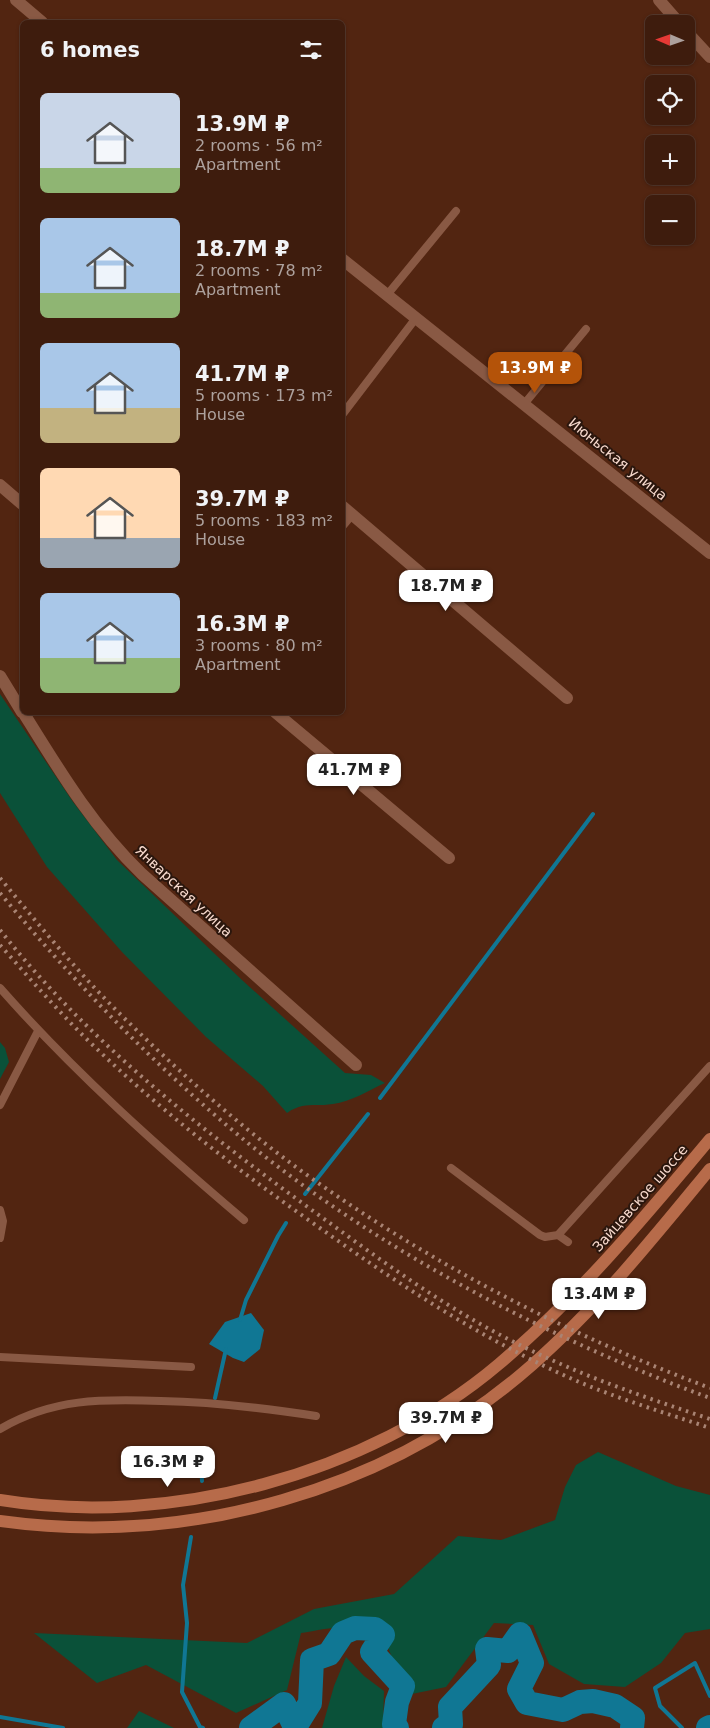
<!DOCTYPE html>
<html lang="en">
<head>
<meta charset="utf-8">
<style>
	:root { --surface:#3e1c0d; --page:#452516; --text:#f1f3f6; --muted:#ada19d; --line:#573a2e; --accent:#b45309 }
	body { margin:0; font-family:"DejaVu Sans",sans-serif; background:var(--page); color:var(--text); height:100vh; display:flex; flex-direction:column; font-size:19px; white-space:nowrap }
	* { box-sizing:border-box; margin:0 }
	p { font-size:16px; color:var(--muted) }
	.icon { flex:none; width:28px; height:28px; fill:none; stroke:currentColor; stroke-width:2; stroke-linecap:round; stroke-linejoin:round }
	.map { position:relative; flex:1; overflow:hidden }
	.sheet { position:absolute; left:20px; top:20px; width:325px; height:695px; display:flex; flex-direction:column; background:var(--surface); border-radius:8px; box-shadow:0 1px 4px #0004,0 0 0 1px var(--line) }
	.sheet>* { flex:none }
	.needle { width:32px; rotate:272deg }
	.fabs { position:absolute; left:645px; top:15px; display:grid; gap:10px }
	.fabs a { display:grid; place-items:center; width:50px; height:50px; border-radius:8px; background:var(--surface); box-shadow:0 1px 4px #0004,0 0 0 1px var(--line); font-size:25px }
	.price { position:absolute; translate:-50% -42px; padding:0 11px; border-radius:10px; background:#fff; color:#222; font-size:16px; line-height:32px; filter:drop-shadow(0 1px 2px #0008) }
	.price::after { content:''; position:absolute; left:50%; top:30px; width:15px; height:11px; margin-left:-8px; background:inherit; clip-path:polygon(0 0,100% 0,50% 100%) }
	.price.current { background:var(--accent); color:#fff }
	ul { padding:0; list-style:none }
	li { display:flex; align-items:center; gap:15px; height:125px; padding:0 20px }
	li span { display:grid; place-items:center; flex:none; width:140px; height:100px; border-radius:8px; color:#555 }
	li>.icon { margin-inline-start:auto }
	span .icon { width:60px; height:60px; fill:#fffc; stroke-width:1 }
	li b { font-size:21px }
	h2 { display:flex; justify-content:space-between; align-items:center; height:60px; padding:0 20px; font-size:21px }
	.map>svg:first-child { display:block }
	.green { fill:#0a5139 }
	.water { fill:#107794 }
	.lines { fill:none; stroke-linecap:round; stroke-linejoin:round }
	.stream { stroke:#107794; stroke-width:4 }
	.river { stroke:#107794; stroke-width:24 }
	.lane { stroke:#895944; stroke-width:8 }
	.street { stroke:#895944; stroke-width:12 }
	.secondary { stroke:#b76b4a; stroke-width:12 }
	.rail { stroke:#a98474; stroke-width:4; stroke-dasharray:2.5 5; stroke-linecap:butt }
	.labels { text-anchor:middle; stroke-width:4; stroke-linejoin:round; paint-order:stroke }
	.street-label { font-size:14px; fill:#f8dace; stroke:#2a160d }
</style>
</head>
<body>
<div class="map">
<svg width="710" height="1728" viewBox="0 0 710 1728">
	<rect width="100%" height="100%" fill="#522511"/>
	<!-- green -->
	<path class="green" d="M0,694L73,802L117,860L242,980L345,1073L371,1075L385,1083C369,1090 351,1102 333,1104C314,1107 304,1101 287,1113L263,1086L206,1037L122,952L47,867L0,793Z
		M0,1042L5,1048L9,1062L0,1079Z
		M598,1452L676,1486L710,1495V1629L685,1633L661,1663L625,1687L584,1684L549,1664L533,1625L494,1623L446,1687L407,1695L383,1635C362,1620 325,1629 301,1633L287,1690L236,1713L146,1665L97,1683L34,1633L247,1643L314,1609L394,1594L458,1536L501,1540L555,1520L565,1487L576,1465Z
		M346,1657L364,1676L384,1691L383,1728H322L334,1686Z
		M139,1711L174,1728H127Z"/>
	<!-- water -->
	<path class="water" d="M251,1313L264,1330L260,1349L244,1362L233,1358L209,1344L225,1322Z"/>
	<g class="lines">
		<!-- stream -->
		<path class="stream" d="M380,1098L593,814
			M305,1194L368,1114
			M240,1320L246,1300L278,1236L286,1223
			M215,1398L226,1349
			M201,1465L202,1481
			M191,1537L183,1585L187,1623L182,1692L200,1727L203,1728
			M0,1717L63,1728
			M682,1728L660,1706L655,1688L695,1663L710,1696"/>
		<!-- river -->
		<path class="river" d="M251,1728L284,1704L295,1727L310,1703L312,1660L329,1654L343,1633L355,1628L375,1629L383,1635L372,1652L403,1686L397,1702L394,1724L397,1728
			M444,1728L451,1724L450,1707L489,1665L487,1649L508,1651L520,1634L532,1663L519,1689L527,1703L563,1710L580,1702L593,1701L615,1706L633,1718L632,1728
			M708,1728L710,1727"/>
		<!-- lane -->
		<path class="lane" d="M387,295L456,211
			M525,403L586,329
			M342,415L416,318
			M342,527L352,515
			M0,988C74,1072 158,1147 244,1220
			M0,1105L38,1031
			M451,1168L540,1235L545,1237L558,1235
			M0,1210L3,1221L0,1238
			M568,1242L558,1235L710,1066
			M0,1357L191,1367
			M0,1429C53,1398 102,1399 161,1401C214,1402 264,1408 316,1416"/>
		<!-- street -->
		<path class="street" d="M16,0L42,22
			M659,0L680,24
			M686,31L710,57
			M342,259L710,553
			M0,485L22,504
			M342,506L567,698
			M0,676L22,712
			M23,712C59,770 93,827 142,874L356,1065
			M275,712L449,858"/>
		<!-- secondary -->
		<path class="secondary" d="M0,1500C169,1528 368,1475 499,1364C578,1297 644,1218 710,1139
			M0,1521C188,1547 389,1491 532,1365C599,1306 654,1237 710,1169"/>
		<!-- rail -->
		<path class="rail" d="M0,878C38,924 76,970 118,1012C182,1075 250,1136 324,1187C443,1270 574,1337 710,1388
			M0,893C74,982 154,1065 243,1139C378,1250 547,1338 710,1398
			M0,930C91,1045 208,1135 327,1221C390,1267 455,1314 526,1348C585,1377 647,1398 710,1419
			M0,945C32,981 63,1017 98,1050C169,1118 247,1177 327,1233C404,1288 483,1339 570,1378C615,1398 663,1412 710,1428"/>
	</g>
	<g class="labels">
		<!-- street labels -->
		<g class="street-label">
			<text transform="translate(618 459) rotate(39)" y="5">Июньская улица</text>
			<text transform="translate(184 891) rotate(43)" y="5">Январская улица</text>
			<text transform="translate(640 1198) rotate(-49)" y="5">Зайцевское шоссе</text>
		</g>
	</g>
</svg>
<div class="fabs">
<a><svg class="needle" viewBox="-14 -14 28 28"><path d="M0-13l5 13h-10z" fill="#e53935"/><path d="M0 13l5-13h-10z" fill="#ada19d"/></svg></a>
<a><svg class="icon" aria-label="locate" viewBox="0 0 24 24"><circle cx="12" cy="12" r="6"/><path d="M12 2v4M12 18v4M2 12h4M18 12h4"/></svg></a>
<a>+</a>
<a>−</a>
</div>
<b class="price current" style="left:535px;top:394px">13.9M ₽</b>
<b class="price" style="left:446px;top:612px">18.7M ₽</b>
<b class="price" style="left:354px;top:796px">41.7M ₽</b>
<b class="price" style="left:599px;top:1320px">13.4M ₽</b>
<b class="price" style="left:446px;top:1444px">39.7M ₽</b>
<b class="price" style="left:168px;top:1488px">16.3M ₽</b>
<section class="sheet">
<h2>6 homes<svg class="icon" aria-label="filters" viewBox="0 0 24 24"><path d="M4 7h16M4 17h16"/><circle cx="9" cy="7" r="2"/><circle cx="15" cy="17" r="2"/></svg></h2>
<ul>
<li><span style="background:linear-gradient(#c9d6e8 75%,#8fb573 0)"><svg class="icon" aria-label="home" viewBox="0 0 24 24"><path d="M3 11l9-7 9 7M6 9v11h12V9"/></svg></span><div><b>13.9M ₽</b><p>2 rooms · 56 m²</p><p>Apartment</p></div></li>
<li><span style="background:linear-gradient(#a9c7e8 75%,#8fb573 0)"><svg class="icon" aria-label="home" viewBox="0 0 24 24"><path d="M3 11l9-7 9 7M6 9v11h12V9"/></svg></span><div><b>18.7M ₽</b><p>2 rooms · 78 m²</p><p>Apartment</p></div></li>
<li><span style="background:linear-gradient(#a9c7e8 65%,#c2b280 0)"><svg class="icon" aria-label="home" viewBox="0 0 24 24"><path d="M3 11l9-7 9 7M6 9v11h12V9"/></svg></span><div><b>41.7M ₽</b><p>5 rooms · 173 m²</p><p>House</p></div></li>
<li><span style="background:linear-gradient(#ffd9b3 70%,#9aa5b1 0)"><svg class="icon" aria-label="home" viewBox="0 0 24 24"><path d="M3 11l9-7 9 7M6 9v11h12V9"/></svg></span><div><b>39.7M ₽</b><p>5 rooms · 183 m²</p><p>House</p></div></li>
<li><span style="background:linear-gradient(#a9c7e8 65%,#8fb573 0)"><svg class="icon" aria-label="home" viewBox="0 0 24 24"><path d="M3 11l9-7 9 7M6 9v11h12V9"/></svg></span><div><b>16.3M ₽</b><p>3 rooms · 80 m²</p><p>Apartment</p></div></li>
</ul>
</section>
</div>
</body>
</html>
